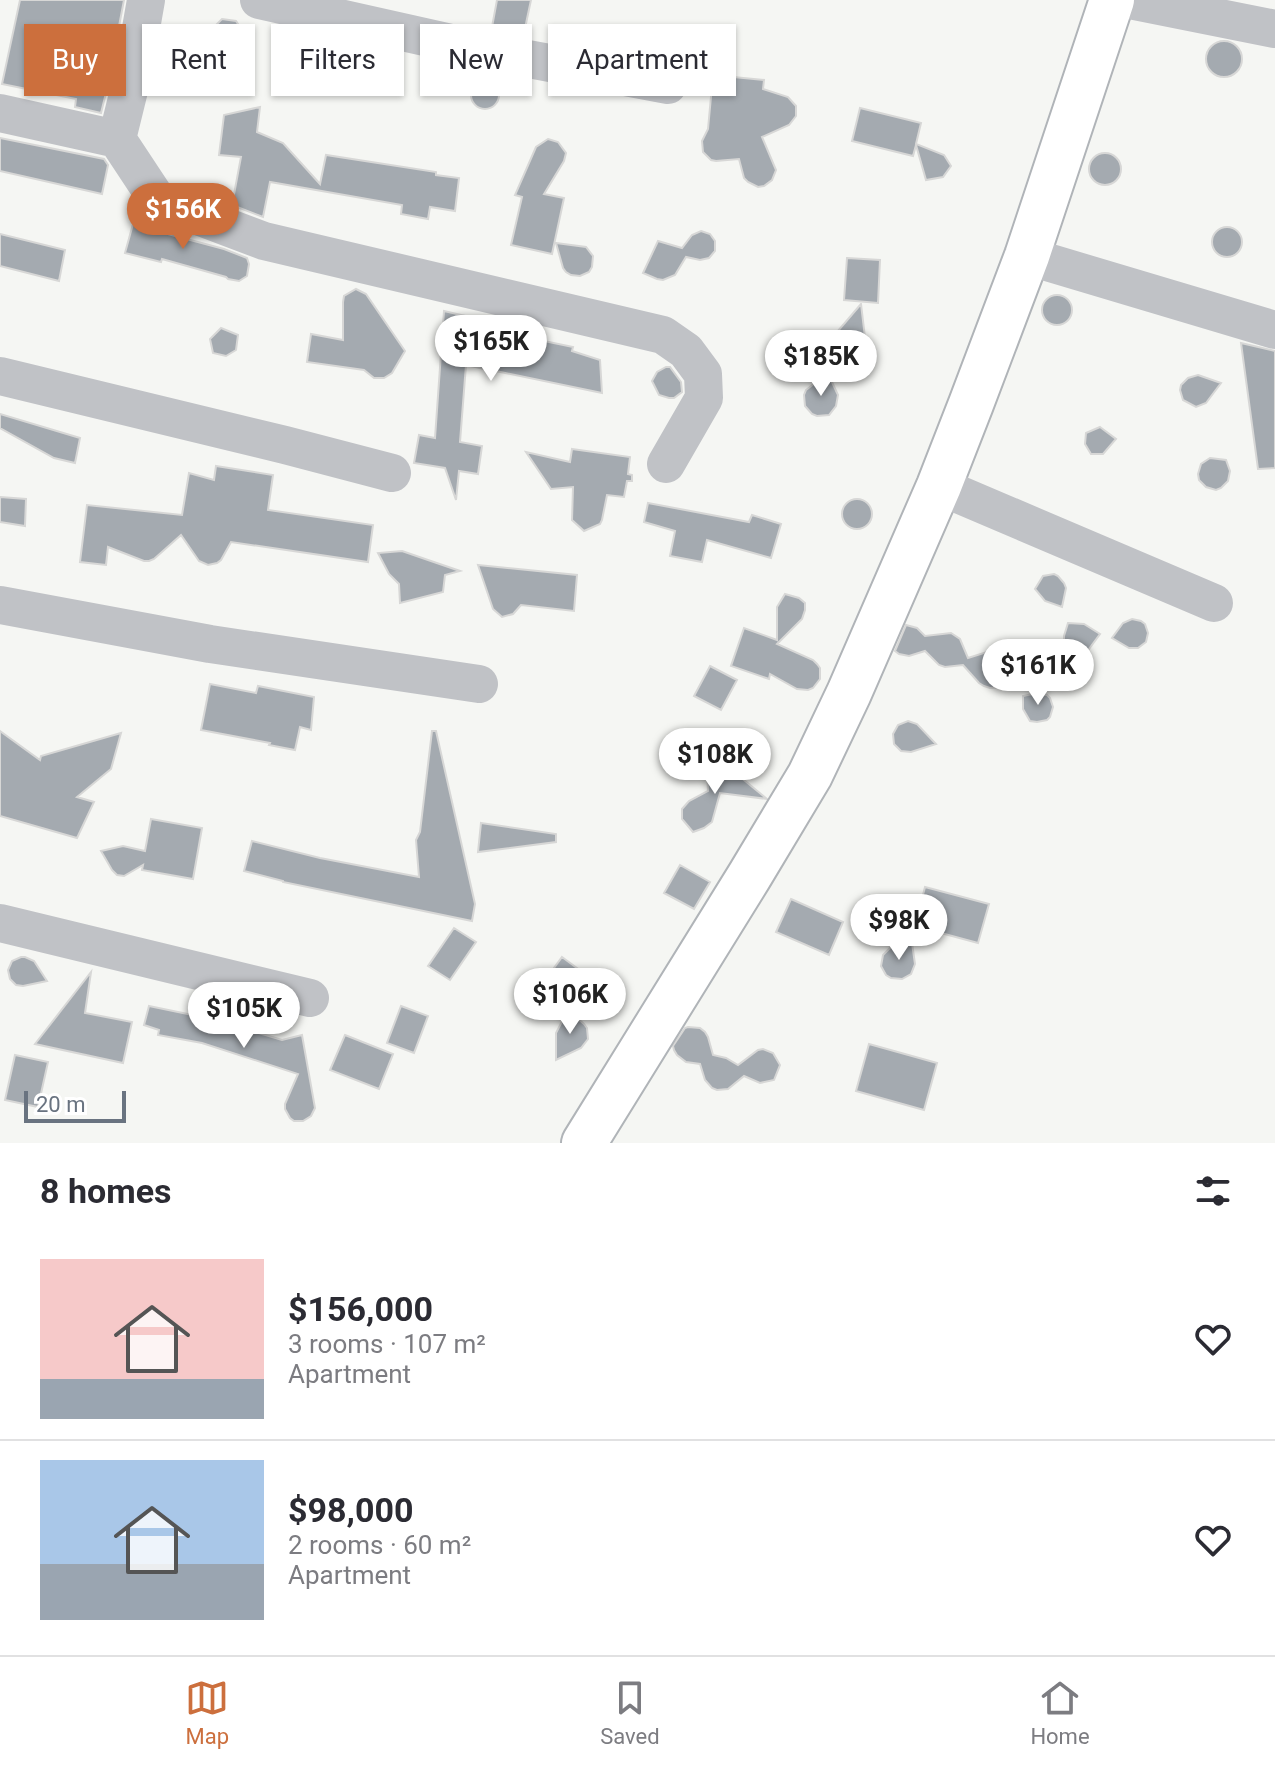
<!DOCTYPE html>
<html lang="en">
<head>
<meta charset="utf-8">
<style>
	:root { --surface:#fff; --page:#f7f7f7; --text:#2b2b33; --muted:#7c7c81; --line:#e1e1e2; --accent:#cc6f3d }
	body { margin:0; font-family:Roboto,sans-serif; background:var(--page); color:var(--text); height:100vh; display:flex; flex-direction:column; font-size:30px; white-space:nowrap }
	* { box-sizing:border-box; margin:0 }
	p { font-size:26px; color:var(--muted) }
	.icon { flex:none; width:44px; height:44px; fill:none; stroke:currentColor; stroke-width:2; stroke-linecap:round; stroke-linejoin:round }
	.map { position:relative; height:1143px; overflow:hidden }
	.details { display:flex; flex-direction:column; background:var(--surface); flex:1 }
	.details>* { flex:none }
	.banner { position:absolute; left:24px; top:24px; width:800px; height:72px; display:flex; gap:16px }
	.scale { position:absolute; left:24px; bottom:20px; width:102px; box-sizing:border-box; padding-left:8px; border:4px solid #697380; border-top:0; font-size:22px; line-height:28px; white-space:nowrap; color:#697380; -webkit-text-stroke:6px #fff; paint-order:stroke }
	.price { position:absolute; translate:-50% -68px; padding:0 18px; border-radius:28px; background:#fff; color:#222; font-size:26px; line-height:52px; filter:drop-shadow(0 2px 4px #0008) }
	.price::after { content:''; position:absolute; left:50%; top:48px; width:24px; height:18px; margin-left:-12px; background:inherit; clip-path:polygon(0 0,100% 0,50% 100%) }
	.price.selected { background:var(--accent); color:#fff }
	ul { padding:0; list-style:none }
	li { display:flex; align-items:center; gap:24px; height:200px; padding:0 40px }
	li+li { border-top:2px solid var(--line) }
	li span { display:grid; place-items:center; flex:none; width:224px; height:160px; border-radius:0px; color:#555 }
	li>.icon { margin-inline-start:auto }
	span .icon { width:96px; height:96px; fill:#fffc; stroke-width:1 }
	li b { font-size:34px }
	h2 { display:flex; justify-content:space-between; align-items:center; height:96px; padding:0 40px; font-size:34px }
	.tag { padding:0 28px; border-radius:0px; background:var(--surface); box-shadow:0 2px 6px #0004; font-size:28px; line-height:72px }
	.tag.selected { background:var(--accent); color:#fff }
	.tabs { display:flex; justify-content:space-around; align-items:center; height:112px; border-top:2px solid var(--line); background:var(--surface); font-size:22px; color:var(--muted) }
	.tabs a { display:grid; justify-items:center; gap:4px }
	.tabs .selected { color:var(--accent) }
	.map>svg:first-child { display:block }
	.building { fill:#a4aab0; stroke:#d7d7d6; stroke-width:2 }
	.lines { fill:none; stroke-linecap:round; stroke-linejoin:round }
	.secondary-casing { stroke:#b0b4b8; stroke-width:48 }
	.street { stroke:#c0c2c6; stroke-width:38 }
	.secondary { stroke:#fff; stroke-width:44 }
</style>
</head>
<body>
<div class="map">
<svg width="1275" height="1143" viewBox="0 0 1275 1143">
	<rect width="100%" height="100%" fill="#f5f6f3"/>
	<!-- building -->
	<path class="building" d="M20,0H124L116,42L106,80L109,81L101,113L75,107L76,99L2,84Z
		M497,0H531L524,33L492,27Z
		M222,19L236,21L244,33L239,42L231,47L221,46L217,44L213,35L215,26Z
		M288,29L339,40L336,70L285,66Z
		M1206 59a18 18 0 1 1 36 0a18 18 0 1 1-36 0Z
		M713,75L764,80L763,89L788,97L796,106V116L789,125L762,137L776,170L772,180L764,186L758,187L748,182L744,178L739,159L716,161L711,160L703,152L702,141L708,129Z
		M471 95a14 14 0 1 1 28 0a14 14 0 1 1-28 0Z
		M260,107L257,132L283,143L320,184L326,155L436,172V175L459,178L455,211L430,207L428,219L401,214L402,205L270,182L263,217L232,205L241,157L219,155L224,115Z
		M860,108L921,123L916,144L944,155L951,166L943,177L926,180L916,145L913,156L852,141Z
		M0,138L104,159L108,165L102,194L0,171Z
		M548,139L558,142L566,153L564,161L544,194L564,198L552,254L511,245L522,197L515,195L536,147Z
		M1089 169a16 16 0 1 1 32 0a16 16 0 1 1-32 0Z
		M136,213L150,222L170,229L168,234L224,249L247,258L249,264L247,276L239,281L228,279L226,277L162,259L161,262L125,253Z
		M1212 242a15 15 0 1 1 30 0a15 15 0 1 1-30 0Z
		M701,231L710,234L715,241V251L709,258L700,260L686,257L675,275L663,280L657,279L643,273L658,241L682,248L692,235Z
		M0,234L65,250L59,281L0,266Z
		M556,243L586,247L593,256L592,267L589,272L580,276L571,275L566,272L563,268Z
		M847,258L880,260L878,303L844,300Z
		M356,289L366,294L405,351L392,373L384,378H374L364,370L307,362L311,334L343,340V302L344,296Z
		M1042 310a15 15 0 1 1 30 0a15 15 0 1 1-30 0Z
		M861,304L866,346L859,354L840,360L835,337L837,332Z
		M444,311L474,318L472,326L573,347L572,351L600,360L602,393L496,371L495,369L494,371L466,365L460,442L482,446L478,474L459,471L456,500L445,468L414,463L419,435L435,438Z
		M221,328L238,335L236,350L226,356L213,353L210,339Z
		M1241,343L1275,351V468L1258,469Z
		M666,367H670L681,382L682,392L674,398H669L659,395L652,381L657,372Z
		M1198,375L1221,383L1206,403L1196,407L1183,400L1180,390L1181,385L1188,378Z
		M831,380L838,395L836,406L829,415L817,416L812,414L805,406L804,395L806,390L815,383Z
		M0,414L80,438L75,463L54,458L0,428Z
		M1100,427L1116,439L1103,454H1091L1085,444L1086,433Z
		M572,449L630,457L628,474L632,475V481H627L624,497L607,495L602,520L600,524L584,531L572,520L573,487L551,489L526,452L570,462Z
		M1210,458L1226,460L1230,471L1228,481L1221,488L1216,490L1206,487L1199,480L1198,474L1201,464Z
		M216,466L273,475L268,510L373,525L368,562L231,542L221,560L217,563L208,565L199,561L181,535L154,559L149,561H144L108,547L106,565L80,562L87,505L182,515L189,473L214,480Z
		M0,497L26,499L25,526L0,522Z
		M842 514a15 15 0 1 1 30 0a15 15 0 1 1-30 0Z
		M648,503L749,522L752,515L781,524L771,558L707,540L702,562L670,556L675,531L644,522Z
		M402,551L428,560L460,571L445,575L443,592L400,603L399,584L389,574L378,553Z
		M478,565L577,575L574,611L521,605L513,614L502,617L493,609Z
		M1054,574L1058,576L1064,583L1066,588L1062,607L1045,601L1035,589L1043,576Z
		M785,594L799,598L805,603V610L802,619L777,644L813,660L817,664L820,668V679L813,688L808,690L797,689L770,674L769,679L731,666L744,628L777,640V607Z
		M1132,619L1141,621L1145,624L1148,633L1146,642L1138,648H1129L1112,638L1123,623Z
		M1068,623L1084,624L1100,634L1086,653L1076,655L1071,653L1064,646V636Z
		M906,625L917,628L925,636L951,633L960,639L968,658L990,651L1002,655L1009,664L1011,686L990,688L984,686L979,683L963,665L945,667L939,665L925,651L909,656L899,654L895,651Z
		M710,666L737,680L721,710L694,696Z
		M210,684L256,693L258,686L314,697L311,730L300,727L295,750L269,745L270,743L201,730Z
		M1037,693L1047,695L1050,698L1053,707L1050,717L1047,720L1037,722L1030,721L1023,709V696Z
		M908,721L917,724L936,744L911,752L901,751L894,744L893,734L898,725Z
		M0,731L40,760L41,756L121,733L111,769L77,797L94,802L77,838L0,816Z
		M432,731H436L475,904L472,921L283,882V881L244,871L252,841L320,858L419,877L416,840L420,832Z
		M716,764L727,766L767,799L720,793L712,822L704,828L693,832L682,819V809L689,801L708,791L707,773Z
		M151,819L202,828L193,879L142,870L143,865L124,876L117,875L112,870L101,851L123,846L145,851Z
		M481,823L556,834V842L478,852Z
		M680,865L710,882L694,909L664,893Z
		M925,887L989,904L978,943L915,926Z
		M791,899L843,922L829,955L776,932Z
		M454,928L476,942L450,980L428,966Z
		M912,943L915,964L911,974L902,979L891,978L886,975L881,966L883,955L891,947Z
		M21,957H25L34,961L47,981L23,986L16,985L10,979L8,970L12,961Z
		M562,957L589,977L572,999L546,979Z
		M91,972L85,1013L132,1022L123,1063L35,1044Z
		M149,1006L207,1018V1016L260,1030L259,1033L282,1040L302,1035L315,1108L311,1116L303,1121H294L290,1118L285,1109V1104L298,1074L202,1043L158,1035L159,1030L144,1025Z
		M401,1006L428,1016L414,1053L387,1043Z
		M568,1010L584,1024L587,1028L588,1039L581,1048L556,1060V1033Z
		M688,1027L700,1028L705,1032L708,1037L713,1055L726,1058L738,1065L758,1050L763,1049L773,1053L780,1065L774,1080L760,1083L744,1076L728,1089L717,1090L712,1088L705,1080L700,1064L686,1062L677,1055L674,1050L673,1046L685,1028Z
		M345,1035L393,1054L379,1089L330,1070Z
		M869,1044L937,1063L924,1110L856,1091Z
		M15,1055L48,1062L38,1107L5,1100Z"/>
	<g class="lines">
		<!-- secondary casing -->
		<g class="secondary-casing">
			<path id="secondary" d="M584,1143L750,875L810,775L849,693L939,486L971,404L1027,256L1112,0"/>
		</g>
		<!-- street -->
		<path class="street" d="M259,0L496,53L668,85
			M1130,0L1275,29
			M0,113L117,139L158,201L264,241L663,335L686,351L703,374L704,398L666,464
			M117,139L133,74L146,0
			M1027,256L1275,330
			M0,376L285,445L392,473
			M939,486L1214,603
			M0,605L210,644L479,684
			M0,923L310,998"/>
		<!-- secondary -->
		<use href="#secondary" class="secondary"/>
	</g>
</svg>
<div class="scale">20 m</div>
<b class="price selected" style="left:183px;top:251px">$156K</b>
<b class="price" style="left:491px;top:383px">$165K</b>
<b class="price" style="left:821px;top:398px">$185K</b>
<b class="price" style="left:1038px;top:707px">$161K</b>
<b class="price" style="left:715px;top:796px">$108K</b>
<b class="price" style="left:899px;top:962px">$98K</b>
<b class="price" style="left:570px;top:1036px">$106K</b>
<b class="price" style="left:244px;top:1050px">$105K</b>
<div class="banner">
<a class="tag selected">Buy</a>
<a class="tag">Rent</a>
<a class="tag">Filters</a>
<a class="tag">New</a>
<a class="tag">Apartment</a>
</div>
</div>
<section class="details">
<h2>8 homes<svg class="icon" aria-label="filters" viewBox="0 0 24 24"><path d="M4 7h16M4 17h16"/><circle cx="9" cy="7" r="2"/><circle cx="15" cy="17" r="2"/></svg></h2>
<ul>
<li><span style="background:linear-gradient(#f6c9c9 75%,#9aa5b1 0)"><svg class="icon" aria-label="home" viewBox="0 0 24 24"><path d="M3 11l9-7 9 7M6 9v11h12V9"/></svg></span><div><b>$156,000</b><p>3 rooms · 107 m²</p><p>Apartment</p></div><svg class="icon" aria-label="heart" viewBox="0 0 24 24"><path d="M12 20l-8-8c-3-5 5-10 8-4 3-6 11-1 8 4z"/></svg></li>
<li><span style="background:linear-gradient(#a9c7e8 65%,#9aa5b1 0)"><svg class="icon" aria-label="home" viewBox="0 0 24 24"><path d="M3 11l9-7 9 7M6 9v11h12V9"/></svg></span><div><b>$98,000</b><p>2 rooms · 60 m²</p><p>Apartment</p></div><svg class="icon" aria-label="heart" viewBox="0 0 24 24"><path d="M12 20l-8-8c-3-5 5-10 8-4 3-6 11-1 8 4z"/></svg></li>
</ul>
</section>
<nav class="tabs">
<a class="selected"><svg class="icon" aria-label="map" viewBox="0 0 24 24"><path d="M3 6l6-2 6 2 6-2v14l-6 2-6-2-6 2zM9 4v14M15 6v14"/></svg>Map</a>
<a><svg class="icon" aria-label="saved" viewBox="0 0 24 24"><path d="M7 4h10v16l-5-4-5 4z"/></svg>Saved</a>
<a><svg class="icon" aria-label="home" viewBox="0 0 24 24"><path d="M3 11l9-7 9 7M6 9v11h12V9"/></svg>Home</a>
</nav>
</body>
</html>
